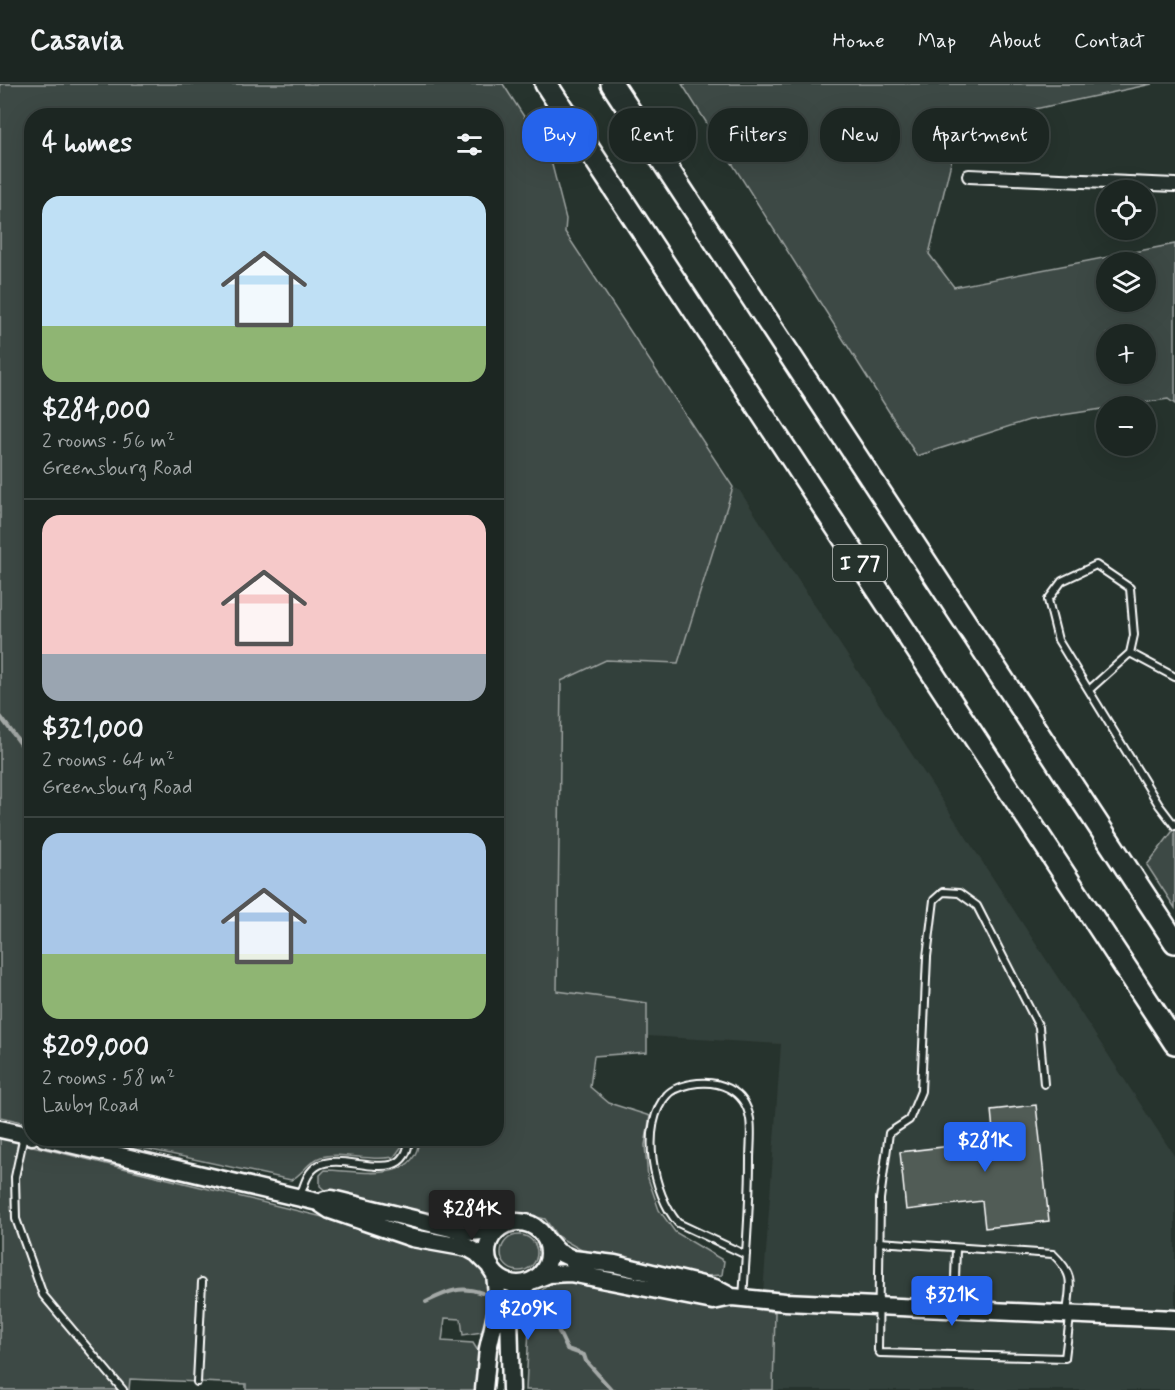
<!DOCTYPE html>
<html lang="en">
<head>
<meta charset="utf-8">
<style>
	:root { --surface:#1c2622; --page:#29322f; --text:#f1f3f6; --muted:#a0a5a5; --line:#3a4340; --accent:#2563eb }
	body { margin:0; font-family:Mynerve,sans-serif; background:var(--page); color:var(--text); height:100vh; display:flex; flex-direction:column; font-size:22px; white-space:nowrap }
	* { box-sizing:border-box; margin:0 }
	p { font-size:20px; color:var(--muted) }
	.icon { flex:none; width:33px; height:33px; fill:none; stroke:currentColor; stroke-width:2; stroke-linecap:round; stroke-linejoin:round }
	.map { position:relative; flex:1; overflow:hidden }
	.drawer { position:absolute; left:24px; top:24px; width:480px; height:1038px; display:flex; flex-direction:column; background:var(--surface); border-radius:24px; box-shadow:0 6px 24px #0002,0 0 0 2px var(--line) }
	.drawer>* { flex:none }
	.banner { position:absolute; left:522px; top:24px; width:562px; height:54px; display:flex; gap:12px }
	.buttons { position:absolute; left:1096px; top:96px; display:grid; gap:12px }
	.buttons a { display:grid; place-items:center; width:60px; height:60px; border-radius:50%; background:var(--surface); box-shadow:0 6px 24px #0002,0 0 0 2px var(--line); font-size:30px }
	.price { position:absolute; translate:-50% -51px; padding:0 14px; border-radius:6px; background:var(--accent); color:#fff; font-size:20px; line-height:39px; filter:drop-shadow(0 2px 3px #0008) }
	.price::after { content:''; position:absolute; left:50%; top:36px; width:18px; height:14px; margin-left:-9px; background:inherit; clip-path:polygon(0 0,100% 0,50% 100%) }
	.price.current { background:#222; color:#fff }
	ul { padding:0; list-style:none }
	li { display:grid; align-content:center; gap:12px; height:318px; padding:0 18px }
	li+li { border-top:2px solid var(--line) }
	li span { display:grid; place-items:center; height:186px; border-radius:18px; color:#555 }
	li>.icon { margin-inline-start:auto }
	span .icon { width:108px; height:108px; fill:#fffc; stroke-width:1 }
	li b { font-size:26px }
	h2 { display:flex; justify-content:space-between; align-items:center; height:72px; padding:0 18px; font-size:26px }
	.chip { padding:0 21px; border-radius:24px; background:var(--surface); box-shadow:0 6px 24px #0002,0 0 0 2px var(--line); font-size:21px; line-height:54px }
	.chip.current { background:var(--accent); color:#fff }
	header { display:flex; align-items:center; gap:36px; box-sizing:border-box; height:84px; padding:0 30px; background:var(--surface); border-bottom:2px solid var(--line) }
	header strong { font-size:28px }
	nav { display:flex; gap:33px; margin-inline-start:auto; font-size:21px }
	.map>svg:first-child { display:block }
	.built { fill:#333f3a }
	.green { fill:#3e4944; stroke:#9ea4a2; stroke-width:1.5; fill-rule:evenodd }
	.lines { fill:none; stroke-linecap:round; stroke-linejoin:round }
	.stream { stroke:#a4a9a7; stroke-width:4 }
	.building { fill:#515c57; stroke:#fff; stroke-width:1.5 }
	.lane-casing { stroke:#fff; stroke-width:10 }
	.street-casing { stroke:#fff; stroke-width:16 }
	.secondary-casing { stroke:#fff; stroke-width:21 }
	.highway-casing { stroke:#fff; stroke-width:26 }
	.lane { stroke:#26332d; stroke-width:6 }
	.street { stroke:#26332d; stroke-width:12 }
	.secondary { stroke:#26332d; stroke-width:16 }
	.highway { stroke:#26332d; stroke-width:21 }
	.labels { text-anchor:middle; stroke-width:6; stroke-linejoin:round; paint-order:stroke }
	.shield { fill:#26332d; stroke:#bec2c0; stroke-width:1.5 }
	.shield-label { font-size:21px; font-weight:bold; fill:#fff }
</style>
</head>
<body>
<header>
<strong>Casavia</strong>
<nav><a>Home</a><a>Map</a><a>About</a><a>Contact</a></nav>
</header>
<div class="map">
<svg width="1175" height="1306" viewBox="0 0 1175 1306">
	<rect width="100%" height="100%" fill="#26332d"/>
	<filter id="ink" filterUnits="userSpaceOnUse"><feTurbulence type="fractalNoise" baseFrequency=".0167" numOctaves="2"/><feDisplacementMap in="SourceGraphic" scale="12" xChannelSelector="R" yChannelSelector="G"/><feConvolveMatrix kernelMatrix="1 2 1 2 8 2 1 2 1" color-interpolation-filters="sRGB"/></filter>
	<g filter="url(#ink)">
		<!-- built -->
		<path class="built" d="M733,403L740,407L1175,1073V1225L763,1209L781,960L647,952V919L557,907L561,597L606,576L678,579Z
			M775,1228L1175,1246V1306H773Z"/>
		<!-- green -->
		<path class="green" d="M0,0H503L550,73L566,135L565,148L733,403L678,579L606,576L561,597L557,907L647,919V968L594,972L590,1003L609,1019L650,1032L645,1061L648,1094L659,1126L675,1148L724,1177L722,1191L688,1193L583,1167L557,1152L545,1135L515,1128L487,1138L461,1140L328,1109L320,1102V1091L325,1086C358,1086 416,1102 419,1055L496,1054V32H32L31,1040L0,1033Z
			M682,0H1152L960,41L929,170L954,203L1175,160V320L1168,315L1029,336L917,372ZM1146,178V218H1107V178ZM1107,250H1146V290H1107Z
			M1175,744V824L1147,781Z
			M0,1054L466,1168C495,1191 490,1204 491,1238L482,1248L463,1251L461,1235L445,1234L442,1257L473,1259L483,1275L478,1306H246V1300L130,1295L129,1306H0Z
			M204,1054H403V1055L402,1062L394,1073C369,1078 341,1067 321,1073C307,1078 303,1090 291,1096L101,1055H189V1060L203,1061Z
			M501 1169a18 18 0 1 1 36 0a18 18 0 1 1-36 0Z
			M570,1198L775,1228L773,1306H526L530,1222L539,1209L548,1201Z"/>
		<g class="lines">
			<!-- stream -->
			<path class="stream" d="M0,632L32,675
				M426,1218C447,1208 460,1201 482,1209
				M532,1225L557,1236L558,1246L567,1265L584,1271L586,1277L612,1306"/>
		</g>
		<!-- building -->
		<path class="building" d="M1036,1021L1049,1137L985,1144L982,1117L906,1126L900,1068L994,1057L991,1026Z"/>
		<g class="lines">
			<!-- lane casing -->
			<g class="lane-casing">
				<path id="lane" d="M1130,569L1175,593
					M1089,606L1130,569L1134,551L1130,504L1096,481L1062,497L1048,516L1058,556L1159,721L1175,742
					M1044,1000L1039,943L977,822L959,809L943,808L934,816L927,873L921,1007L909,1036L889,1049L880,1115L878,1266L880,1269L1065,1274L1070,1233
					M24,1051L15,1093L16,1135L43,1211L123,1306
					M300,1113C304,1101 307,1087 319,1081C346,1067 407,1106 409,1054
					M879,1158L1053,1170C1076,1192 1070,1201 1067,1229
					M743,1214C746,1168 750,1122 750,1076C750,1063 752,1048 750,1035C745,1005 718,995 691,1000C683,1002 673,1004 667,1011C639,1041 653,1111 678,1139L746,1171
					M954,1225L956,1165
					M197,1298L202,1198"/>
			</g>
			<!-- street casing -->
			<g class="street-casing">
				<path id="street" d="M969,92L1175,101"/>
			</g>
			<!-- secondary casing -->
			<g class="secondary-casing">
				<path id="secondary" d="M0,1045L32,1052
					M44,1054L318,1118L330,1126L412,1154L468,1164L477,1169L491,1183
					M325,1116L332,1115L467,1148L484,1147L501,1142
					M487 1169a31 31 0 1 1 62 0a31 31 0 1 1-62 0Z
					M547,1156L558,1168L573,1175L615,1180L715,1204L732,1213
					M534,1196L549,1190L570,1189L713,1217L732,1213L785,1218L1175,1235
					M484,1306L488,1265L498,1221L495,1190
					M511,1306L509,1230L514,1214L527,1200"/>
			</g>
			<!-- highway casing -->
			<g class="highway-casing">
				<path id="highway" d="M546,0L1175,959
					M612,0L1175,858"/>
			</g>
			<!-- lane -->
			<use href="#lane" class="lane"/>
			<!-- street -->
			<use href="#street" class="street"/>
			<!-- secondary -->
			<use href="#secondary" class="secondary"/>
			<!-- highway -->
			<use href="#highway" class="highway"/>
		</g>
	</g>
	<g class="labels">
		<!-- shield labels -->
		<rect class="shield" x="833" y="461" width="54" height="36" rx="4.5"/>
		<g class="shield-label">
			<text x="860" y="486">I 77</text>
		</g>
	</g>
</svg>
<div class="buttons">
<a><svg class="icon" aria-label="locate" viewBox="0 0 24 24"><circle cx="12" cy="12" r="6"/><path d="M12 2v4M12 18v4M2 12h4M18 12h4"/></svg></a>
<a><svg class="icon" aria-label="layers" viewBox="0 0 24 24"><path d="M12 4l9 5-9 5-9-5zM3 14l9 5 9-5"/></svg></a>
<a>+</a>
<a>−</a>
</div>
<b class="price" style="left:985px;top:1089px">$281K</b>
<b class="price current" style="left:472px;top:1157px">$284K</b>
<b class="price" style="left:952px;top:1243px">$321K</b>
<b class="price" style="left:528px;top:1257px">$209K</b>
<div class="banner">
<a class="chip current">Buy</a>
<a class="chip">Rent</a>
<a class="chip">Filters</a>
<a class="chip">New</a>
<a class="chip">Apartment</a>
</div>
<section class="drawer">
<h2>4 homes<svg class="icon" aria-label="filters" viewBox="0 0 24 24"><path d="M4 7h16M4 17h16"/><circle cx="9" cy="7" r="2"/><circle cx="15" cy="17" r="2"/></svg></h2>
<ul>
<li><span style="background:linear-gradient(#bfe0f5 70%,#8fb573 0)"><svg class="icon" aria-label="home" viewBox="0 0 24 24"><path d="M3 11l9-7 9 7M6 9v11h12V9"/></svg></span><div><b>$284,000</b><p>2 rooms · 56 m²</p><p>Greensburg Road</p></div></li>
<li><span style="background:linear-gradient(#f6c9c9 75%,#9aa5b1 0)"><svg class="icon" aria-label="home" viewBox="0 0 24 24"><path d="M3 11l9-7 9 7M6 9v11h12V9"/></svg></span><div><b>$321,000</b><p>2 rooms · 64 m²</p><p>Greensburg Road</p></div></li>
<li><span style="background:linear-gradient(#a9c7e8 65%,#8fb573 0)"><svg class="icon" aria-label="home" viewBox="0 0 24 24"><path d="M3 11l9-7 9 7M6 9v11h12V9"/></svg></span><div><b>$209,000</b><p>2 rooms · 58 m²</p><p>Lauby Road</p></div></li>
</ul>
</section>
</div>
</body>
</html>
